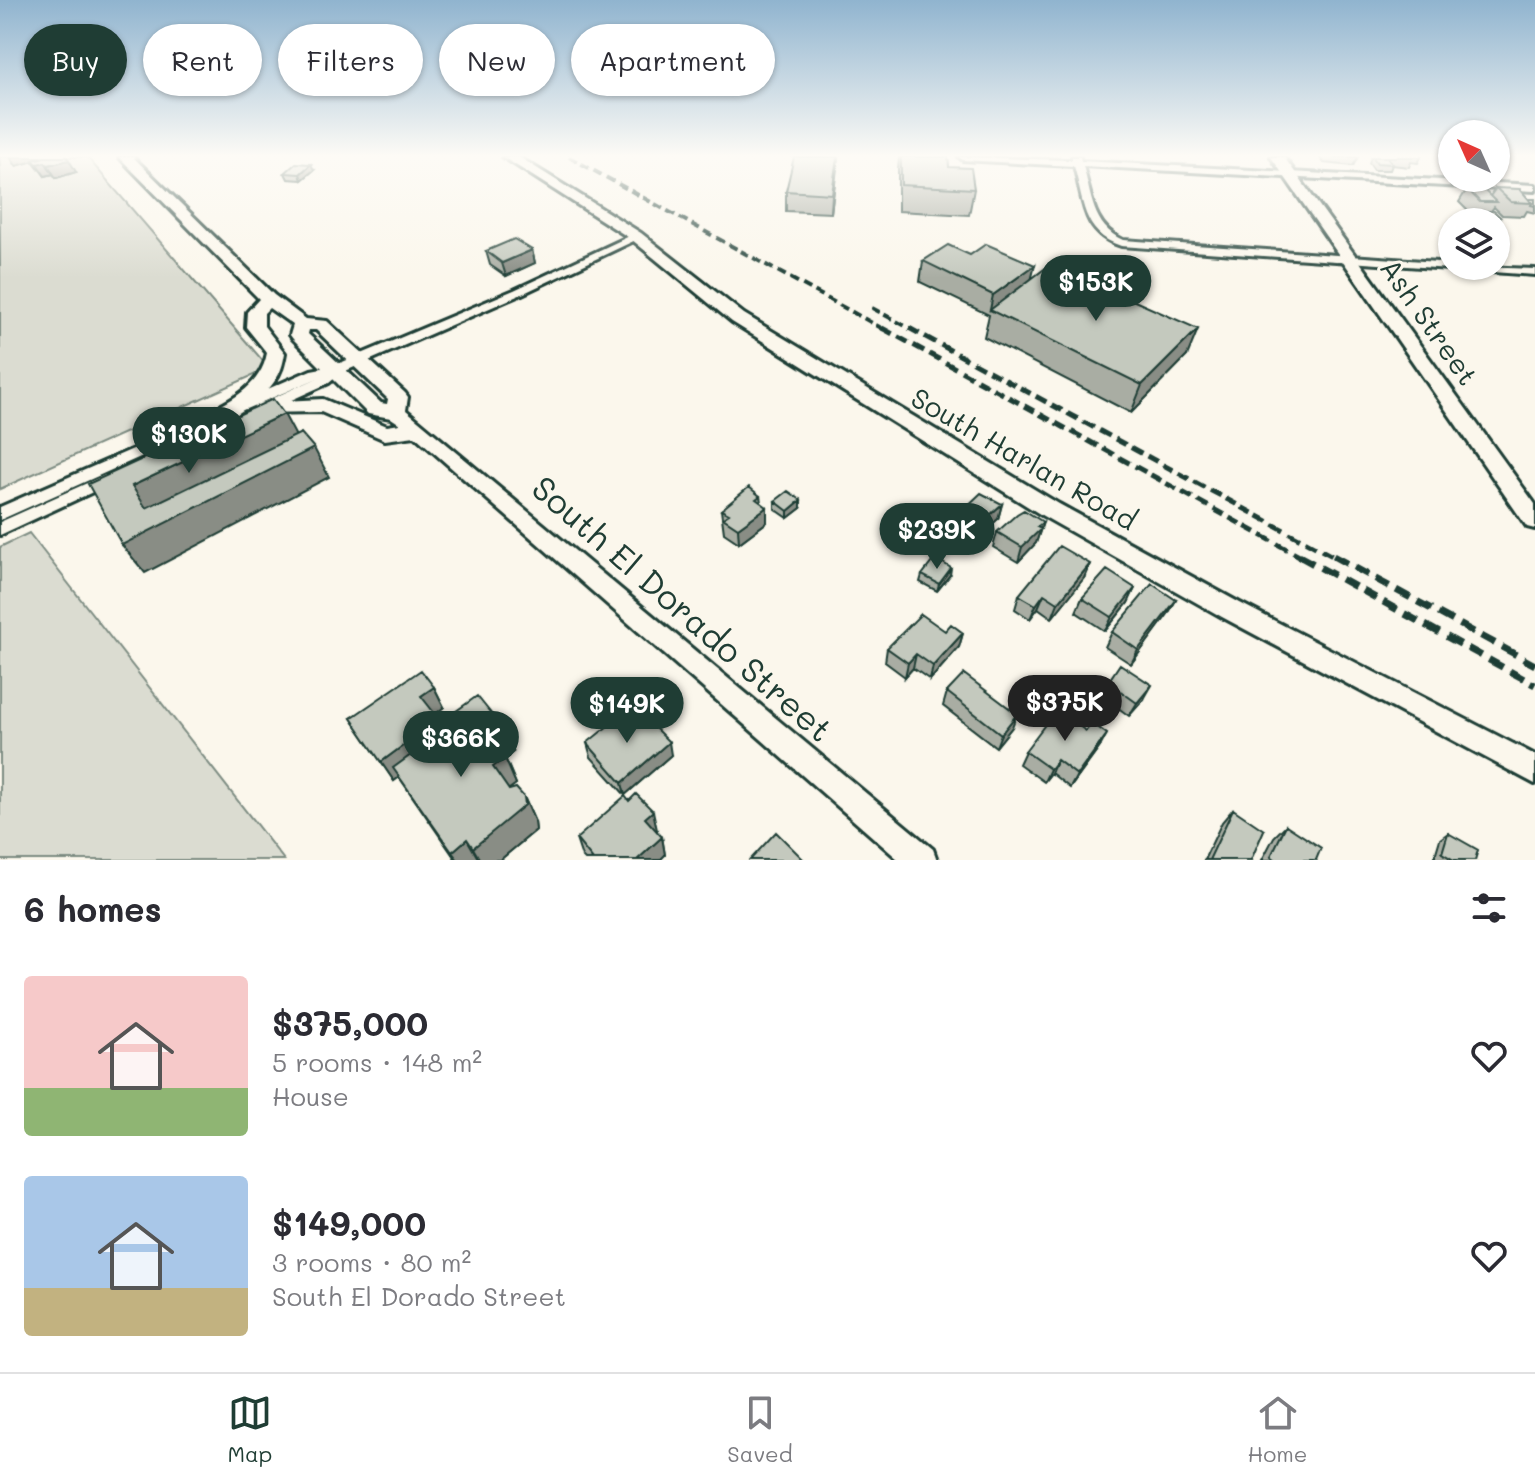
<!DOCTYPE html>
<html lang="en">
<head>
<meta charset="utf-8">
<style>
	:root { --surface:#fff; --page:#f2f2f3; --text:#2b2b33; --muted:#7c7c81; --line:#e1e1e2; --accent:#1f3d34 }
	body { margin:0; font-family:Mali,sans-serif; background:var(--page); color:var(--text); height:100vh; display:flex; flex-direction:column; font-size:30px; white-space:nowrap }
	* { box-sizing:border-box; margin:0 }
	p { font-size:26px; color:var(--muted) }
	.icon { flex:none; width:44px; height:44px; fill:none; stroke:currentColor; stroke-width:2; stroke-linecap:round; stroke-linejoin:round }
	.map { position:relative; height:860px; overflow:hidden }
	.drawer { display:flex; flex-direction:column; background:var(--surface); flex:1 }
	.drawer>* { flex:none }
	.banner { position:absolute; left:24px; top:24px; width:800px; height:72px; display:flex; gap:16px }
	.needle { width:52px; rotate:315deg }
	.tools { position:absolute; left:1438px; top:120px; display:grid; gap:16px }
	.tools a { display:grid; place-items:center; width:72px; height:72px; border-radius:50%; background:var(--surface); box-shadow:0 2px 6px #0004; font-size:40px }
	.price { position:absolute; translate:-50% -68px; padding:0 18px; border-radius:28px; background:var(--accent); color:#fff; font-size:26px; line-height:52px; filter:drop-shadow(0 2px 4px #0008) }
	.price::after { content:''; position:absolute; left:50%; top:48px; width:24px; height:18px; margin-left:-12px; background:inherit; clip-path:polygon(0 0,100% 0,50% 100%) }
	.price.current { background:#222; color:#fff }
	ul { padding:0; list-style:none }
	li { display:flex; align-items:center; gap:24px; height:200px; padding:0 24px }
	li span { display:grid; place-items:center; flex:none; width:224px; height:160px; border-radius:8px; color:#555 }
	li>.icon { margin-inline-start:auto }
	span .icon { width:96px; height:96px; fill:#fffc; stroke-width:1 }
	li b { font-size:34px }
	h2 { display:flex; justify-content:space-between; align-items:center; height:96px; padding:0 24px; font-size:34px }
	.chip { padding:0 28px; border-radius:36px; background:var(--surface); box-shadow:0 2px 6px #0004; font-size:28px; line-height:72px }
	.chip.current { background:var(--accent); color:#fff }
	.dock { display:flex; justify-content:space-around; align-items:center; height:112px; border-top:2px solid var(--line); background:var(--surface); font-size:22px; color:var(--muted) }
	.dock a { display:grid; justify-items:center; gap:4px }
	.dock .current { color:var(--accent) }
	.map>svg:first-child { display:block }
	.green { fill:#dbdcd1; stroke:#7d8c82; stroke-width:2 }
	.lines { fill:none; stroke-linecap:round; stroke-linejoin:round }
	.street-casing { stroke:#1f3d34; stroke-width:6 }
	.secondary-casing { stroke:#1f3d34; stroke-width:6 }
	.street { fill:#fbf7ec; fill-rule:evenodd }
	.secondary { fill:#fbf7ec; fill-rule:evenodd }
	.rail-far2 { stroke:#1f3d34; stroke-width:4; stroke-dasharray:9 5; stroke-linecap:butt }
	.rail-far1 { stroke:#1f3d34; stroke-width:5; stroke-dasharray:12 6; stroke-linecap:butt }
	.rail { stroke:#1f3d34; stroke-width:7; stroke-dasharray:16 8; stroke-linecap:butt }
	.wall { fill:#a9ada3; stroke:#1f3d34; stroke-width:2 }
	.shaded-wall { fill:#898d85; stroke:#1f3d34; stroke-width:2 }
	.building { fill:#c4c9be; stroke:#1f3d34; stroke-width:2 }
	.labels { text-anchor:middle; stroke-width:6; stroke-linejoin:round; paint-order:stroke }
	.street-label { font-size:28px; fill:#1f3d34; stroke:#fbf7ec }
	.near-street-label { font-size:34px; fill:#1f3d34; stroke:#fbf7ec }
</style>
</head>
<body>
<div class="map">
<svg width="1535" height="860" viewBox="0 0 1535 860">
	<rect width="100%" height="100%" fill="#fbf7ec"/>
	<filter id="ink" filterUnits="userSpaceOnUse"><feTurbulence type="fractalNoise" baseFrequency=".0125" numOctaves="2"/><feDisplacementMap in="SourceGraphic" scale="16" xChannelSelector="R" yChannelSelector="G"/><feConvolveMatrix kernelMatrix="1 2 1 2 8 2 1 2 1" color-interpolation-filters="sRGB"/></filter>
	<g filter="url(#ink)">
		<!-- green -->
		<path class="green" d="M0,157H87L269,368L0,489Z
			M29,533L284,860H0V547Z"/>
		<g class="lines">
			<!-- street casing -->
			<g class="street-casing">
				<path id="street" d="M959,157L1072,160V157H1080L1081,161L1535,185V191L1083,166C1092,196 1092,226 1123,240L1452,263V266L1535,269V275L1121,246C1081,233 1084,200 1074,166L963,160Z
					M636,233L640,234V238L522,294L341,373L329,383L267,411L262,413L255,408L257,405L320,377L246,409L241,410L234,406L236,403L311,370L333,366L514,290Z
					M211,415L216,417L218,420L216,423L0,520V507Z
					M105,475L110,476L112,480L110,484L0,535V522Z"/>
			</g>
			<!-- secondary casing -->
			<g class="secondary-casing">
				<path id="secondary" d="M119,157H133L274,295L306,319L327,321L405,393L408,397L406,410L933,849L937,860H899L415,436L385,440L321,412L256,413L253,408L256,403L263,402L323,399L387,426L400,424L391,418L368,414L293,339L290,335L293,325L269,308L264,313V326L285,353C283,364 281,373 274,382C263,399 214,434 195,429L192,424L195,419C225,403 260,390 267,353L246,327L247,312L259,299ZM309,330H316L388,399L387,404L381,403L308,334Z
					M503,157H519L641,233L744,314L1059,504L1240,603L1535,755V784L1222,617L1043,516L732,322L631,239Z
					M1271,157H1284L1535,504V529L1527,527Z"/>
			</g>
			<!-- street -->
			<use href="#street" class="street"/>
			<!-- secondary -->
			<use href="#secondary" class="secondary"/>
			<!-- rail-far2 -->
			<path class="rail-far2" d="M569,157L885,330
				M872,308L913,330"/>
			<!-- rail-far1 -->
			<path class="rail-far1" d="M882,328L1303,558
				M909,328L1336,558"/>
			<!-- rail -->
			<path class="rail" d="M1299,556L1535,685
				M1333,556L1535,665"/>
		</g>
		<!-- wall -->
		<path class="wall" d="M10,157H40L76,172L56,178L53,174L45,176L33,161L16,166Z
			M838,157L831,213L786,211V191Z
			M899,157H948L949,167L974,189L969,215L898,211V170Z
			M1319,157H1358L1353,166L1324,163Z
			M1371,157H1421L1418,163L1411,162L1409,167L1392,165L1390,170H1374L1369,163Z
			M314,170L302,180L288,179L285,173Z
			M1496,188L1529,199H1535V213L1527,211L1524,216L1502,215L1494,207L1491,211L1500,217L1496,223V222H1479L1475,217L1476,215H1472L1459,202L1467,189L1490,196Z
			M532,250L535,263L506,276L490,265L486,251Z
			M923,261L1032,278L1187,356L1131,413L984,337L989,315L920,282Z
			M760,496L761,502L767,522L739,543L724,533L721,510Z
			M775,501L801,508L788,518L775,509Z
			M1002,504L998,519L976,539L964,533L952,547L935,536L938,521L961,512Z
			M1043,522L1036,543L1018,562L993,547L997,532Z
			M922,575H950L937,591L920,582Z
			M1084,578L1052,618L1038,608L1030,619L1015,609L1019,595Z
			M1135,588L1128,603L1105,631L1076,612L1082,598Z
			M1176,600L1168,614L1131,664L1105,647L1112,632Z
			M945,631L963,633L959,647L930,680L913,668L905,677L885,662L887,648Z
			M1108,682L1144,699L1129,716L1101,695Z
			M434,687L444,707L435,714L441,722L513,752L505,758L516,784L509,789L524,797L535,822L536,830L500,860H456L399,777L394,781L351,718Z
			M947,692L1012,727L996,747L943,706Z
			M632,719L642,722L671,755L625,795L591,757L587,743Z
			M1100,747L1070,788L1051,773L1044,782L1019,764L1025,751Z
			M1233,809L1251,860H1204L1222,822Z
			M1286,825L1316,860H1262L1274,837Z
			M657,830L656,831L662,837L665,855L660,860H585L582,857L576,839Z
			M1448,833L1475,860H1436L1434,859L1440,839Z"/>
		<!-- shaded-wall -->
		<path class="shaded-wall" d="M11,157H40L41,159L16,166Z
			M838,157L837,169L831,213L832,194Z
			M69,160L76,172L56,178L48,165Z
			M45,162L53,174L45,176L37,164Z
			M311,164L314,170L302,180L300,174Z
			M532,250L535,263L506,276L502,263Z
			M1035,265L1030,285L990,310L993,295Z
			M1198,329L1187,356L1131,413L1142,385Z
			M284,414L299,442L314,448L329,477L145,573L122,545L132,486Z
			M801,500V508L788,518V511Z
			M1002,504L998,519L976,539L979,525Z
			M767,507V522L739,543L738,528Z
			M968,518L964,533L952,547L956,532Z
			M1043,522L1036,543L1018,562L1022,547L1037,527Z
			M1090,564L1084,578L1052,618L1058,603Z
			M951,568L950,575L937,591L939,584Z
			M1135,588L1128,603L1105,631L1112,617Z
			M1044,594L1038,608L1030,619L1036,605Z
			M1176,600L1168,614L1131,664L1138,650Z
			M963,633L959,647L930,680L933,666Z
			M916,654L913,668L905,677L908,663Z
			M1152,685L1144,699L1129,716L1137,703Z
			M434,687L444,707L432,717L421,696Z
			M1017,714L1012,727L996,747L1001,734Z
			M439,719L450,739L438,724L447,741L394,781L381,762Z
			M501,726L513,752L505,758L516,784L505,792L485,774L472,749Z
			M1107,734L1100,747L1070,788L1077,775Z
			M669,742L671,755L625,795L622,783Z
			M1057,760L1051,773L1044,782L1050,769Z
			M524,797L535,822L536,830L500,860H480L473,848Z
			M653,811L657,830L649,837L645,818Z
			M662,837L665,855L660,860H637Z
			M467,839L479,860H458L452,852Z"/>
		<!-- building -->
		<path class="building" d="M44,157H67L69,160L48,165L45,162L37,164L33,160Z
			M794,157H837L832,194L786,191Z
			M901,157H948L949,167L971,168L974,189L901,185Z
			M1373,157H1387L1393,164L1377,163Z
			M296,163L311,164L300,174L285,173Z
			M1496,188L1520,189L1532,203L1511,202Z
			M1467,189L1484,190L1496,202H1480Z
			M1529,199H1535V206L1531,205L1532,203Z
			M1479,211H1494L1500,217L1484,216Z
			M514,239L532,250L502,263L486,251Z
			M986,244L1035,265L993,295L923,261L948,245L970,255Z
			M1051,264L1198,329L1142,385L990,310Z
			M273,399L284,414L132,486L146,508L301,433L314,448L122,545L88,484Z
			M749,487L760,496L756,499L767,507L738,528L723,518L729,514L721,510Z
			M788,491L801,500L788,511L775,501Z
			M981,493L1002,504L979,525L968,518L956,532L938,521L953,507L961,512Z
			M1024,510L1043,522L1037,527L1041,529L1022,547L997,532L1017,514Z
			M1059,546L1090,564L1058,603L1044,594L1036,605L1019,595Z
			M935,558L951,568L939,584L922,575Z
			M1107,570L1135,588L1112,617L1082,598Z
			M1152,584L1176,600L1138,650L1112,632Z
			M921,614L945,631L951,624L963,633L933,666L916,654L908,663L887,648Z
			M1120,664L1152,685L1137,703L1108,682Z
			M421,670L434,687L421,696L439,719L381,762L351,718Z
			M964,674L1017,714L1001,734L947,692Z
			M477,696L501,726L472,749L477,755L493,742L505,758L493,767L509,790L516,788L524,797L525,805L473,848L467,839L452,852L393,768L444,731L438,724Z
			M1056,710L1086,731L1092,723L1107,734L1077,775L1057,760L1050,769L1025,751Z
			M625,712L632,719L636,716L642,722L646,719L669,742L622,783L587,743Z
			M636,794L653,811L645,818L662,837L637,860H593L576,839L625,796L629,801Z
			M1233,809L1264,830L1251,860H1209Z
			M1286,825L1321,848L1316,860H1276L1271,856Z
			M776,832L804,860H750Z
			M1448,833L1478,850L1475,860H1454L1442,853Z"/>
	</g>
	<!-- sky -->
	<linearGradient id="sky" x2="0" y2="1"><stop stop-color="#90b4cf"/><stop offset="0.56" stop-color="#fdfbf6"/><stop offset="1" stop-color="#fdfbf6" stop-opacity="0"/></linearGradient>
	<rect width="1535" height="278" fill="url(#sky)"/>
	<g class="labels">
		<!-- street labels -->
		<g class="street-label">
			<text transform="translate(1429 322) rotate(55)" y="10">Ash Street</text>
			<text transform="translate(1024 459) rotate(30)" y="10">South Harlan Road</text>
		</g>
		<!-- near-street labels -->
		<g class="near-street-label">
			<text transform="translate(682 609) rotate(41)" y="12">South El Dorado Street</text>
		</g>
	</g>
</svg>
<div class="tools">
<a><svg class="needle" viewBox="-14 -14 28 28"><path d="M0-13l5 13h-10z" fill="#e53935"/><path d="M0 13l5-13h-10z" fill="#7c7c81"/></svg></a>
<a><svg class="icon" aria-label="layers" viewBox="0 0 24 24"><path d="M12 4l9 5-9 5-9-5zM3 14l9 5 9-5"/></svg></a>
</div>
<b class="price" style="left:1096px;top:323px">$153K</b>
<b class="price" style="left:189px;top:475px">$130K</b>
<b class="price" style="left:937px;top:571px">$239K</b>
<b class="price current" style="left:1065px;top:743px">$375K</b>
<b class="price" style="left:627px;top:745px">$149K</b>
<b class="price" style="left:461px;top:779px">$366K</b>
<div class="banner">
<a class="chip current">Buy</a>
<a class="chip">Rent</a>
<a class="chip">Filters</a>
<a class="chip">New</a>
<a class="chip">Apartment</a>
</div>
</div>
<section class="drawer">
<h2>6 homes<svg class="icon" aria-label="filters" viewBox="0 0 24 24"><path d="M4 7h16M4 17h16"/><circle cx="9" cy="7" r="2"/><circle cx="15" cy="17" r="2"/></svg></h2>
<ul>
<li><span style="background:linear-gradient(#f6c9c9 70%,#8fb573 0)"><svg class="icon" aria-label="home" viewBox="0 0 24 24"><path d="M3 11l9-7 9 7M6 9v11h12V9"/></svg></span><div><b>$375,000</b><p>5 rooms · 148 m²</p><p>House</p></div><svg class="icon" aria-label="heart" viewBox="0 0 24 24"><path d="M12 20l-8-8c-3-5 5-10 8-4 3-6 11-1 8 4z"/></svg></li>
<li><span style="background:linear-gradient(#a9c7e8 70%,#c2b280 0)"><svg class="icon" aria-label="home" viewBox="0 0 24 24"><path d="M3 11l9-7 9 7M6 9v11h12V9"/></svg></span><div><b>$149,000</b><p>3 rooms · 80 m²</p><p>South El Dorado Street</p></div><svg class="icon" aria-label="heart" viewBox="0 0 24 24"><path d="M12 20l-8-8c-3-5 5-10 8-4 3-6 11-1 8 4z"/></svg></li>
</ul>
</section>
<nav class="dock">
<a class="current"><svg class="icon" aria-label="map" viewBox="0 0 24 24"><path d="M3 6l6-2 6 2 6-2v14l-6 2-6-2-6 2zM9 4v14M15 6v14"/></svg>Map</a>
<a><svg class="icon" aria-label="saved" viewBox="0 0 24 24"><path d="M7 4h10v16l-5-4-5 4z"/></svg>Saved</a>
<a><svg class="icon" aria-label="home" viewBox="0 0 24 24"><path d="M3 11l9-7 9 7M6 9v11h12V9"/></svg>Home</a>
</nav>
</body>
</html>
